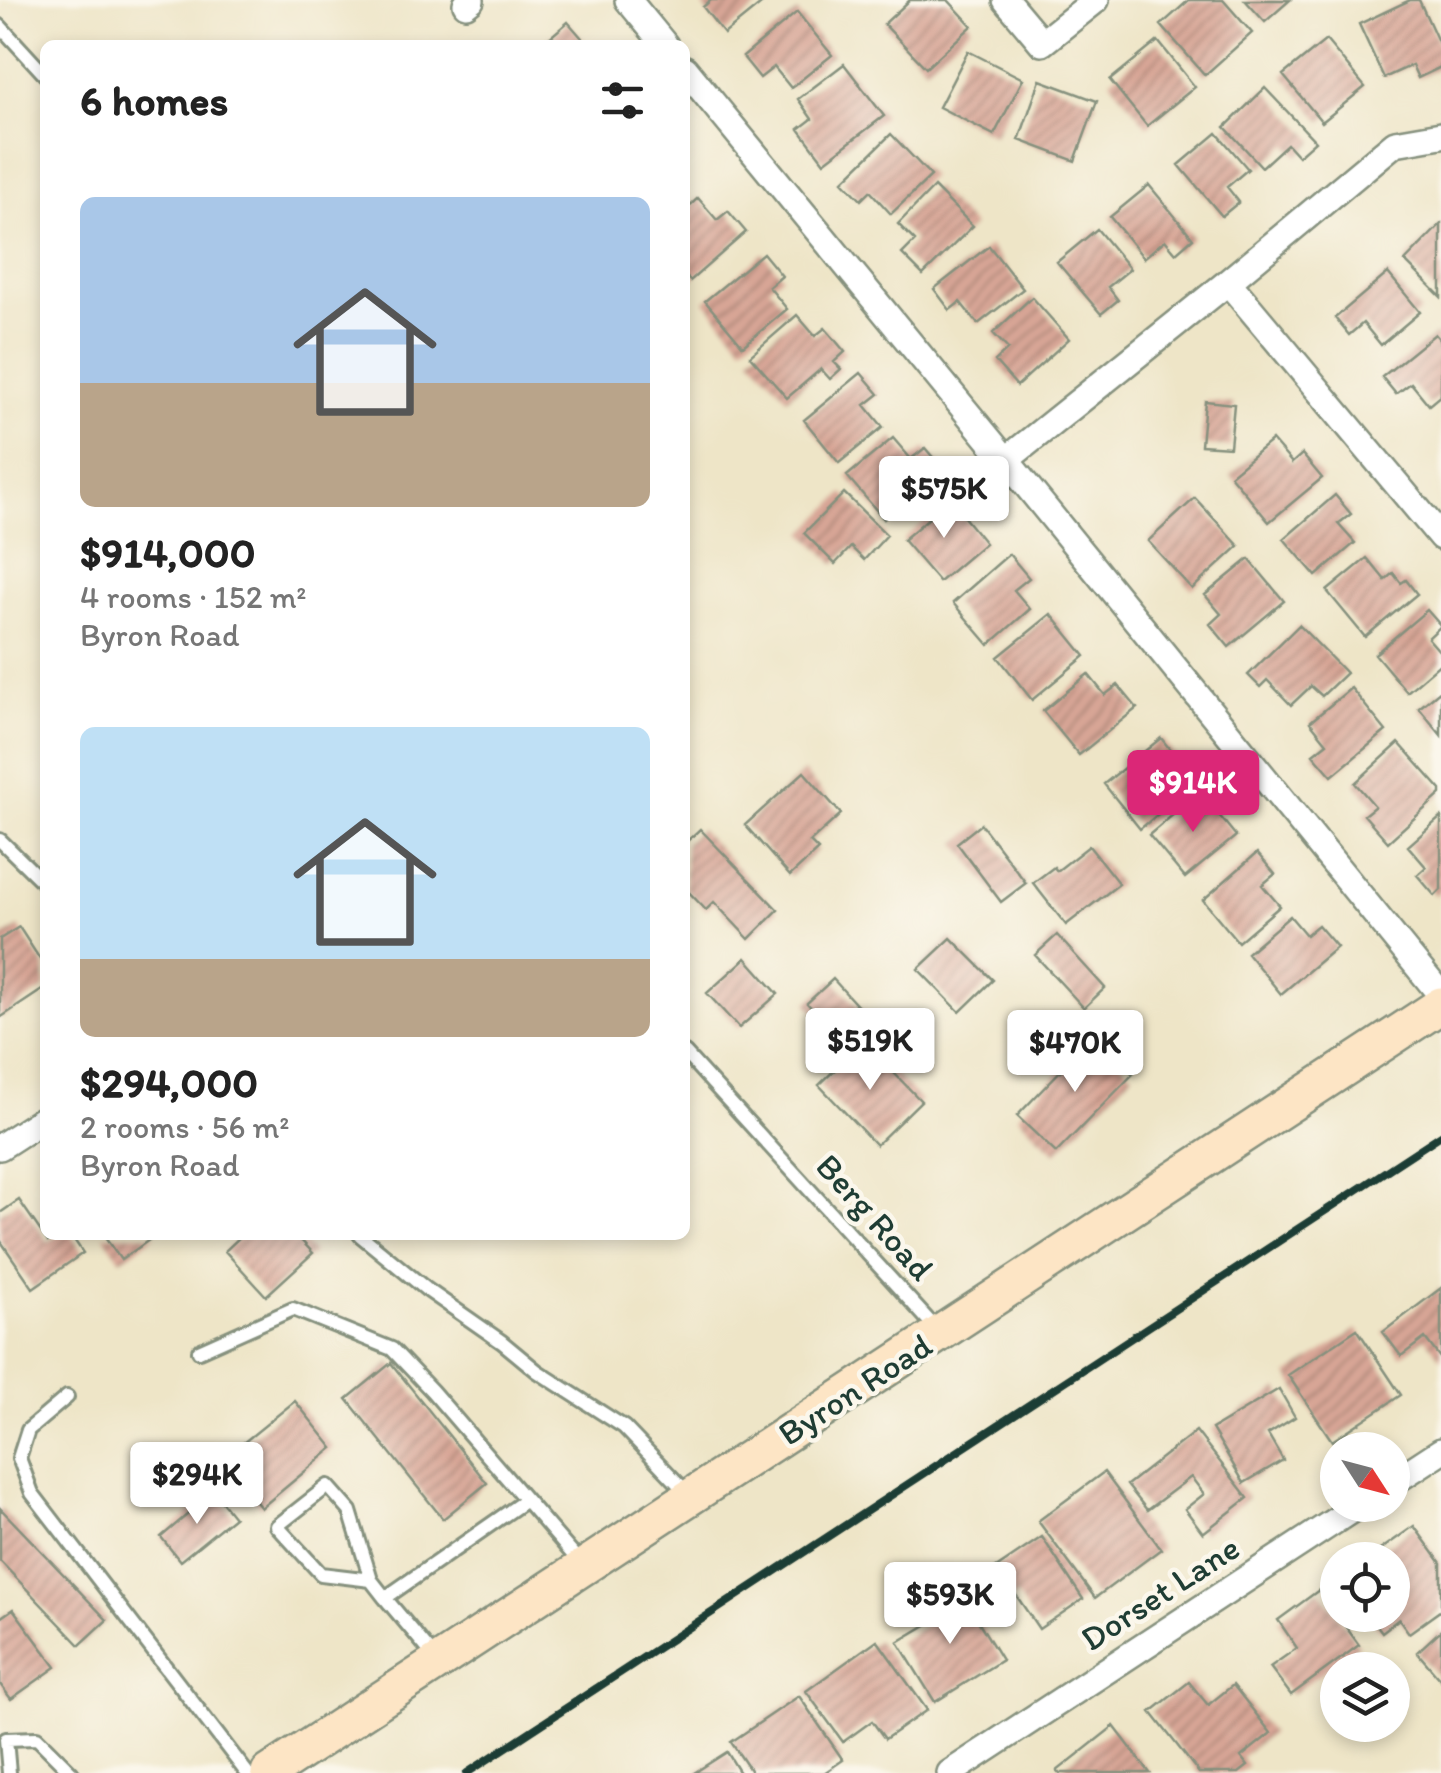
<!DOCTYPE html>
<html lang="en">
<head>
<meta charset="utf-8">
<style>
	:root { --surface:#fff; --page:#f6f6f6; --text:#222; --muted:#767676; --accent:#db2777 }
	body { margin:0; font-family:Itim,sans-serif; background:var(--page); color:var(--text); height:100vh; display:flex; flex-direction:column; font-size:38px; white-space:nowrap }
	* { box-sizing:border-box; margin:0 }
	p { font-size:32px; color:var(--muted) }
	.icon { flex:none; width:55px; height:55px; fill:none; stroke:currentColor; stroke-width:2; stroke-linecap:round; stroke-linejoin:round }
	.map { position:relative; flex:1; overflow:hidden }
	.sheet { position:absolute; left:40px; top:40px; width:650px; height:1200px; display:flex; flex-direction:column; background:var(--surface); border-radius:15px; box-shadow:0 5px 15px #0003 }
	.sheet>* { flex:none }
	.needle { width:65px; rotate:126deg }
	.controls { position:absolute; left:1320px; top:1432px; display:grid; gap:20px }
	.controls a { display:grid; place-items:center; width:90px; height:90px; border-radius:50%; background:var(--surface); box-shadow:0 5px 15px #0003; font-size:50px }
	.price { position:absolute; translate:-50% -85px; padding:0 22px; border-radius:10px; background:#fff; color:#222; font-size:32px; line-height:65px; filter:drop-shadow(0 2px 5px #0008) }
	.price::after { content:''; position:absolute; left:50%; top:60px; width:30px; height:22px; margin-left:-15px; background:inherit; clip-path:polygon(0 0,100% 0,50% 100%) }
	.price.selected { background:var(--accent); color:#fff }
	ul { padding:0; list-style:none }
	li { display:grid; align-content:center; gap:20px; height:530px; padding:0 40px }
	li span { display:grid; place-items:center; height:310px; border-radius:15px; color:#555 }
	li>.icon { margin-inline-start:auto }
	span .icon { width:180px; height:180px; fill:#fffc; stroke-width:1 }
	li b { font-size:42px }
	h2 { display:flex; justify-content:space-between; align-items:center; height:120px; padding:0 40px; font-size:42px }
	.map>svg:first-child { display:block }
	.building { fill:url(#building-hatch) }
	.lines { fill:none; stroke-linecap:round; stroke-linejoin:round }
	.lane-casing { stroke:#86917e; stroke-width:18 }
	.street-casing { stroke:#86917e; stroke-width:30 }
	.secondary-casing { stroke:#86917e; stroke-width:40 }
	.lane { stroke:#fff; stroke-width:12 }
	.street { stroke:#fff; stroke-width:25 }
	.secondary { stroke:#fde5c5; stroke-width:35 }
	.rail { stroke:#1f3d34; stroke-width:8 }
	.labels { text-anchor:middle; stroke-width:9; stroke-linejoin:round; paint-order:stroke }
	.street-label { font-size:35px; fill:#1f3d34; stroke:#fbf7ec }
</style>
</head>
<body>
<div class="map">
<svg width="1441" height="1773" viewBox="0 0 1441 1773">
	<defs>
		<pattern id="building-hatch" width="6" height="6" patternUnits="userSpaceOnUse" patternTransform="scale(2.5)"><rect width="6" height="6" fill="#d8a696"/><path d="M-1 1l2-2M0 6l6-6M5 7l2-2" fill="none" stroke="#af887b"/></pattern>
	</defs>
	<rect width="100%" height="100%" fill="#fbf7ec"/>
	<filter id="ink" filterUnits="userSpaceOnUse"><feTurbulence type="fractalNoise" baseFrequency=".01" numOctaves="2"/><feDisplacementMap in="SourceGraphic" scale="20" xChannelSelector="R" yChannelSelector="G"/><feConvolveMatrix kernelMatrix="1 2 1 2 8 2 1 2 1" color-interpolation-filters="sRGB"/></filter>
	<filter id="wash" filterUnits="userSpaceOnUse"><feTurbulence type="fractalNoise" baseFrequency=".0048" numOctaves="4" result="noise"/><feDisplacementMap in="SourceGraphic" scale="40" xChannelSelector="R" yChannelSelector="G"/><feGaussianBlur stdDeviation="2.25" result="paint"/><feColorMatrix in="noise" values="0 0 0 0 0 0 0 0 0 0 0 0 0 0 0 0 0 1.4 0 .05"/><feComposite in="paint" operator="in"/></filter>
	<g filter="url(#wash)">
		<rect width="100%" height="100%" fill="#eee5c7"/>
		<g id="blocks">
			<!-- building -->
			<path class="building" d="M711,0H766L724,34L703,7Z
				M910,0H948L972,26L926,68L884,24Z
				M1189,0H1223L1252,33L1205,75L1161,25Z
				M1245,0H1290L1265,22Z
				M1410,0H1419L1441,48V67L1418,78L1412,65L1384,78L1359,24Z
				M797,12L832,55L791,88L774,67L760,78L743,57Z
				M568,22L588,45H541Z
				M1326,40L1365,87L1322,122L1283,75Z
				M1158,41L1195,87L1147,126L1110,80Z
				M968,51L1023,79L994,135L939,107Z
				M844,64L884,116L824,162L799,129L812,119L798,99Z
				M1040,80L1097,101L1075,161L1019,140Z
				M1265,88L1315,141L1298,156L1287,144L1262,167L1225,127Z
				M1217,133L1248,169L1227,187L1239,202L1222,216L1179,165Z
				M891,134L931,176L891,214L870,191L861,200L843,181Z
				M1149,185L1193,238L1176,253L1165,240L1144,258L1110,217Z
				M934,187L973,226L923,275L902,254L915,241L898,224Z
				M698,198L717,220L728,211L746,232L690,281L685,275V210Z
				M1441,224V297L1405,261Z
				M1097,229L1130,269L1108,287L1118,300L1101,314L1057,262Z
				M989,246L1023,289L978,324L960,302L950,310L934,289Z
				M763,253L782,276L769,287L787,309L743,346L705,301Z
				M1388,273L1420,312L1381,345L1363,323L1349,335L1335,318Z
				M1032,297L1069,339L1017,386L995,361L1008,349L993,333Z
				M797,315L815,336L825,328L845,352L834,362L841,369L830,379L821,369L787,398L750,356Z
				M1435,334L1441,341V395L1429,405L1411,383L1396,394L1382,377Z
				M861,373L879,394L865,405L883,427L839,463L804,420Z
				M1205,401L1234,404L1230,447L1201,445Z
				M893,438L911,459L925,448L943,469L884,519L847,476Z
				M1272,440L1292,463L1302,454L1322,478L1269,522L1230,475Z
				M844,493L887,535L864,560L851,547L835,564L804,533Z
				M1335,495L1351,514L1338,524L1355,543L1316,576L1284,539Z
				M1195,498L1239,546L1192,589L1148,541Z
				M950,500L985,543L939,582L903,540Z
				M1009,554L1029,578L1014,590L1030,609L989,645L953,603Z
				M1367,558L1385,580L1393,573L1401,583L1406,580L1417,594L1365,637L1327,591Z
				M1249,559L1284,601L1229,647L1210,624L1221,614L1205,595Z
				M1427,610L1441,626L1428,638L1441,653V663L1407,692L1375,654Z
				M1051,614L1085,656L1032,700L998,657Z
				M1299,625L1346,673L1322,696L1311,686L1291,705L1267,680L1260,687L1248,675Z
				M1088,674L1105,695L1118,685L1137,708L1079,755L1043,711Z
				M1351,688L1386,731L1332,776L1313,754L1327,743L1310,722Z
				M1441,690V735L1419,708Z
				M1161,738L1180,762L1168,773L1184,793L1140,829L1104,784Z
				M1399,743L1441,790V794L1388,842L1364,815L1375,806L1355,783Z
				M804,772L841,814L810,842L818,850L790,876L745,825Z
				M1200,792L1236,836L1185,878L1149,835Z
				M1441,817V890L1435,896L1417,875L1426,867L1408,846Z
				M981,824L1026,883L1001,902L957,843Z
				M700,829L778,910L749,939L714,902L706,910L685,888V843Z
				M1089,846L1119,884L1066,925L1033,883L1054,867L1057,871Z
				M1257,853L1275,874L1262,885L1280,906L1238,942L1203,900Z
				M1290,916L1306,935L1318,925L1337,947L1281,994L1247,953Z
				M19,927L45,967V988L0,1018V939Z
				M1057,935L1105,988L1084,1008L1035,955Z
				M951,938L993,980L960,1012L918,969Z
				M746,958L778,994L739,1028L707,993Z
				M833,979L871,1021L846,1045L807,1003Z
				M1094,1036L1133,1074L1056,1153L1017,1116Z
				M864,1042L921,1101L876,1145L819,1085Z
				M19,1200L48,1242L58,1235H71L83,1253L33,1288L0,1240V1213Z
				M103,1235H156L121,1260Z
				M242,1235H296L313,1253L266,1296L225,1251Z
				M1441,1288V1359L1425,1338L1401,1356L1383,1332Z
				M1357,1329L1401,1395L1332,1441L1288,1375Z
				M391,1363L487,1483L443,1519L347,1399Z
				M1279,1389L1295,1417L1268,1434L1283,1460L1244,1483L1212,1429Z
				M295,1401L333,1448L261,1508L222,1460Z
				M1196,1431L1248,1498L1203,1533L1185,1509L1204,1494L1191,1477L1147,1510L1127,1485Z
				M1104,1472L1161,1549L1095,1598L1038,1521Z
				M214,1492L234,1517L180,1561L161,1537Z
				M0,1508L107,1620L80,1645L0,1561Z
				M1414,1526L1441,1563V1610L1409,1633L1399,1619L1382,1632L1369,1615H1392V1560H1366Z
				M1042,1537L1083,1599L1039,1629L1016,1595L990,1613L971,1585Z
				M958,1588L1002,1660L935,1702L898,1642L933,1621L925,1608Z
				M1319,1590L1359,1645L1291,1695L1270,1667L1297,1648L1278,1620Z
				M13,1609L56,1667L11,1699L0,1684V1618Z
				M1441,1630V1680L1417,1652Z
				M877,1640L927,1710L885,1739L872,1721L843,1742L806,1691Z
				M1189,1682L1208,1705L1233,1685L1271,1733L1241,1757L1248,1766L1239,1773H1199L1151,1712Z
				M799,1696L843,1760L824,1773H752L731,1742Z
				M1114,1726L1150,1773H1058L1057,1771Z
				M727,1752L740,1773H694Z"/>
		</g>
	</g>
	<g filter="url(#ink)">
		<use href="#blocks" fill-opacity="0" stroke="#86917e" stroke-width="2.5"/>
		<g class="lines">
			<!-- lane casing -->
			<g class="lane-casing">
				<path id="lane" d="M0,26L45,75
					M0,840L45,884
					M685,1053L939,1332
					M360,1235L426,1289L502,1342L537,1371L624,1427L689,1495
					M199,1351L293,1309L392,1349L432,1391L582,1565
					M67,1397L28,1430L19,1458L32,1493L247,1773
					M371,1580L321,1574L277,1526L328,1486L350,1511L371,1580L385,1598
					M437,1660L385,1598L526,1500
					M9,1773L6,1739L37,1738L72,1773"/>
			</g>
			<!-- street casing -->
			<g class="street-casing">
				<path id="street" d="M628,0L665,45
					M1006,0L1042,43L1096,0
					M466,4L471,0
					M685,69L1006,460L1441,995
					M1228,282L1441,537
					M1006,460L1228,282L1395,143L1441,135
					M0,1147L45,1118
					M1392,1483L1441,1451
					M950,1773L1359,1505"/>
			</g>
			<!-- secondary casing -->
			<g class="secondary-casing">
				<path id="secondary" d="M269,1773L1441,1005"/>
			</g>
			<!-- lane -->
			<use href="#lane" class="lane"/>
			<!-- street -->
			<use href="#street" class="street"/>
			<!-- secondary -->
			<use href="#secondary" class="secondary"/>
			<!-- rail -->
			<path class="rail" d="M467,1773L1441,1135"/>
		</g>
	</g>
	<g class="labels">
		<!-- street labels -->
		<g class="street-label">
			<text transform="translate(875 1217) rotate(48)" y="12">Berg Road</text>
			<text transform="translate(855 1389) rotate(-33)" y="12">Byron Road</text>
			<text transform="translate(1160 1593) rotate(-33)" y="12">Dorset Lane</text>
		</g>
	</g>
</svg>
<div class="controls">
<a><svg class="needle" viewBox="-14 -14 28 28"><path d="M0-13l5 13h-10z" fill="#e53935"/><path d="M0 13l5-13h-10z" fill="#767676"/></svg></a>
<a><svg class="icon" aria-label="locate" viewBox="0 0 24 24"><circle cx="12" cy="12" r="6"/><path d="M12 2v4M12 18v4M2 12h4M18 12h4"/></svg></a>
<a><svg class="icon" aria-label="layers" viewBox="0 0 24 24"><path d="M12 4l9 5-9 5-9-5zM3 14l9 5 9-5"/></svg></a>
</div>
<b class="price" style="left:944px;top:541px">$575K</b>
<b class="price selected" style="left:1193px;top:835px">$914K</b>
<b class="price" style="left:870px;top:1093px">$519K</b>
<b class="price" style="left:1075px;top:1095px">$470K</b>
<b class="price" style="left:197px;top:1527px">$294K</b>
<b class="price" style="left:950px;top:1647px">$593K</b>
<section class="sheet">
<h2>6 homes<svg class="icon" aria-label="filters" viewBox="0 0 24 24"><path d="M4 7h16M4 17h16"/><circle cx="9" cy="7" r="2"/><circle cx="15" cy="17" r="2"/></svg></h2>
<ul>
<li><span style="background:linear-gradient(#a9c7e8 60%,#b9a48a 0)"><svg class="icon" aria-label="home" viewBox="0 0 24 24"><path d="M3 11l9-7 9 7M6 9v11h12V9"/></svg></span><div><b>$914,000</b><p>4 rooms · 152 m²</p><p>Byron Road</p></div></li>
<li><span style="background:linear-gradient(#bfe0f5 75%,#b9a48a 0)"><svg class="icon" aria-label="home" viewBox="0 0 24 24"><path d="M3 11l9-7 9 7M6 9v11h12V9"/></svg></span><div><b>$294,000</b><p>2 rooms · 56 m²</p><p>Byron Road</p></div></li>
</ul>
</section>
</div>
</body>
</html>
